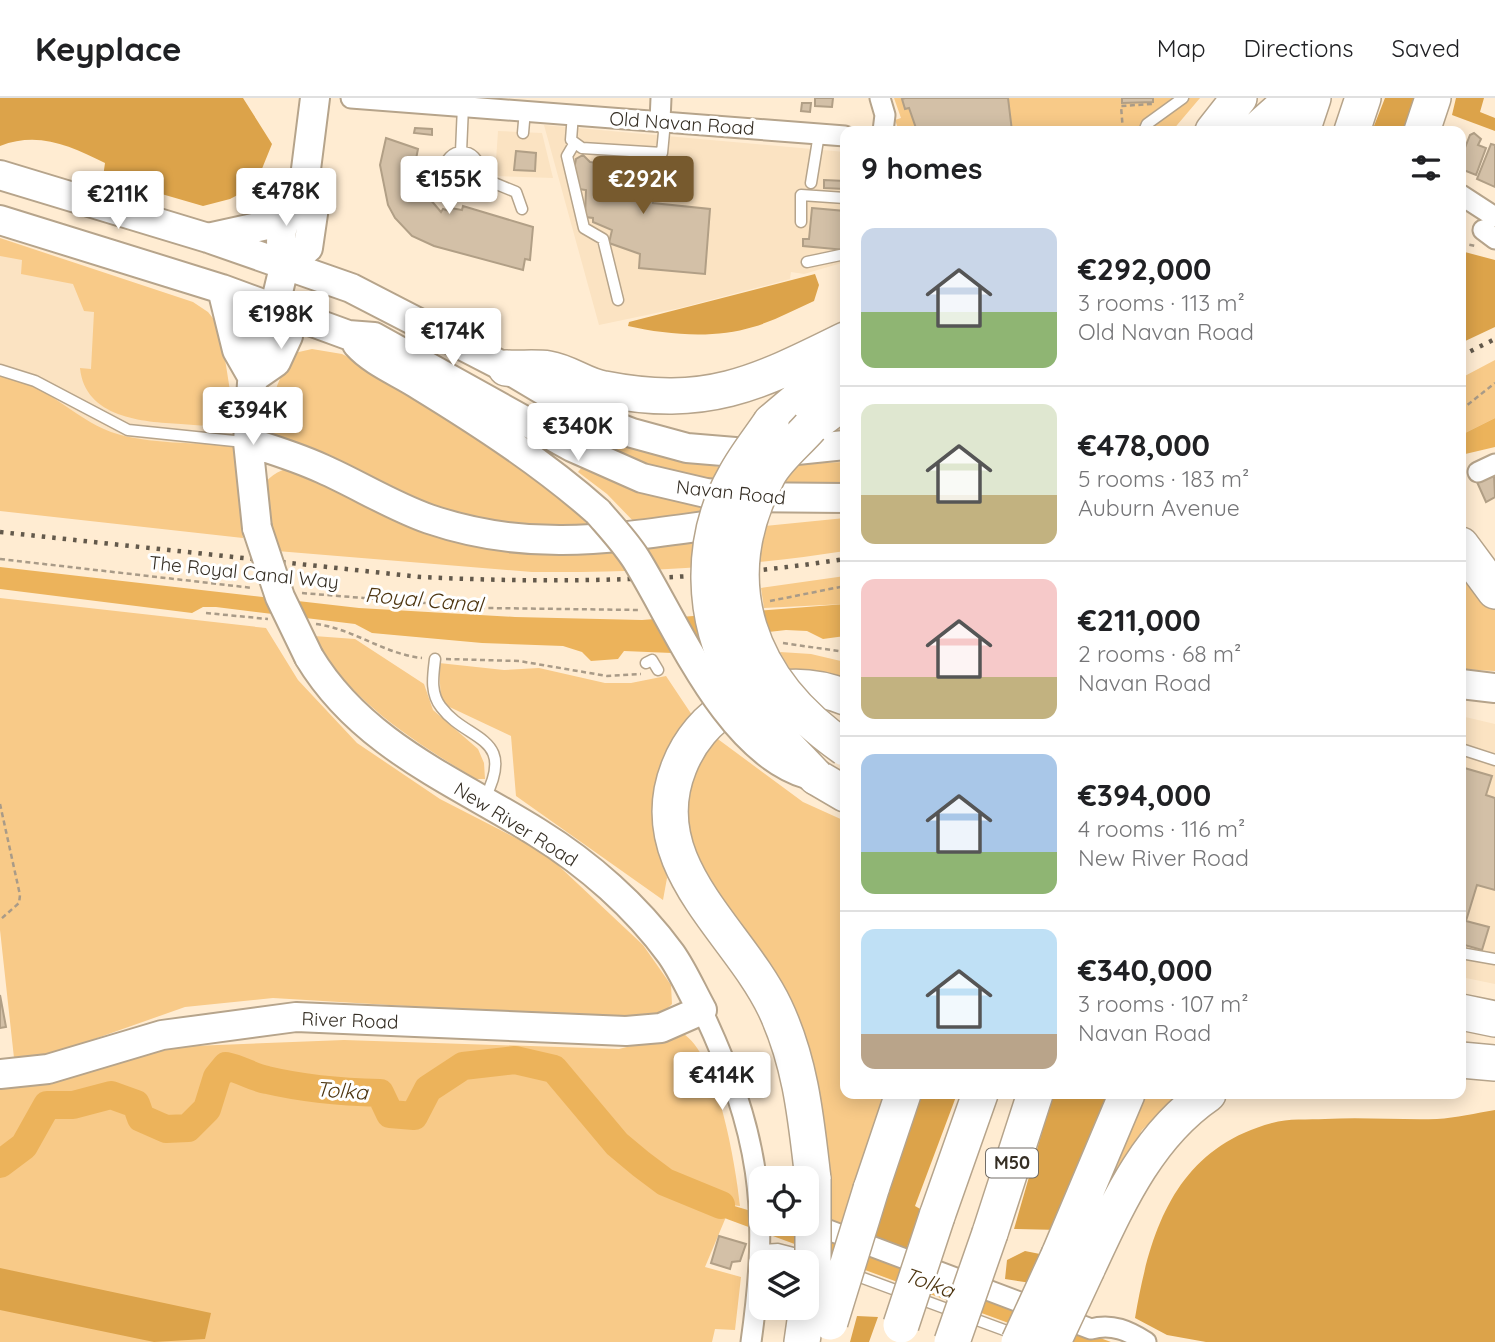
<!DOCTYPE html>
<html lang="en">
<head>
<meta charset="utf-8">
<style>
	:root { --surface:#fff; --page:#f6f6f6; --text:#202124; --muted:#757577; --line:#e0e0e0; --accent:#775a2e }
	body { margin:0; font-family:Quicksand,sans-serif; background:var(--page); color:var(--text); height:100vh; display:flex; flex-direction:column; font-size:26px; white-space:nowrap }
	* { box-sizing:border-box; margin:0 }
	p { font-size:23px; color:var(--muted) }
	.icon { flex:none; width:38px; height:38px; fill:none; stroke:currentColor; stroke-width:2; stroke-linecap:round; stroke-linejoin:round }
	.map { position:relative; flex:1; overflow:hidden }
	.sheet { position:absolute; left:840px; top:28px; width:626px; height:973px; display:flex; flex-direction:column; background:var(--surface); border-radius:14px; box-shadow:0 4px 18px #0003 }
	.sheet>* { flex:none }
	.fabs { position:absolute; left:749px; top:1068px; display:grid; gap:14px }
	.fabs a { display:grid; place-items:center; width:70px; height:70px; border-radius:14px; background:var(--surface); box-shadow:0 4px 18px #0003; font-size:35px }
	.price { position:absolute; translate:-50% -60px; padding:0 16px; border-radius:7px; background:#fff; color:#222; font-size:23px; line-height:46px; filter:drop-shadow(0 2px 4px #0008) }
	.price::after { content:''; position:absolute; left:50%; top:42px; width:21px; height:16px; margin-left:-10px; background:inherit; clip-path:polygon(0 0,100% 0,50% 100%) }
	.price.active { background:var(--accent); color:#fff }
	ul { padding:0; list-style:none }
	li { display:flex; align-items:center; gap:21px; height:175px; padding:0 21px }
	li+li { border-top:2px solid var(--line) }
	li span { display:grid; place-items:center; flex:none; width:196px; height:140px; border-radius:14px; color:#555 }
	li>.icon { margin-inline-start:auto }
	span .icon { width:84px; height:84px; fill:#fffc; stroke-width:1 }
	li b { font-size:30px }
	h2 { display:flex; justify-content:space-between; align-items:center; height:84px; padding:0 21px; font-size:30px }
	header { display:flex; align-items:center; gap:42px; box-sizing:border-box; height:98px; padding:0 35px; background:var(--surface); border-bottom:2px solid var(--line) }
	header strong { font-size:33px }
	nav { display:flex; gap:38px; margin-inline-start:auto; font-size:24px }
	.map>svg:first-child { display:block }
	.built { fill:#fbe3c2 }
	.green { fill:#f8ca88 }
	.forest { fill:#dca34a }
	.water { fill:#ecb35b }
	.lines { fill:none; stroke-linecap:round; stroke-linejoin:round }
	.river { stroke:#ecb35b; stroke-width:28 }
	.building { fill:#d3c0a7; stroke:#b19f86; stroke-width:2 }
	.lane-casing { stroke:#b6a48b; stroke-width:13 }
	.street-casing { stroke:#b6a48b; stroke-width:23 }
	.secondary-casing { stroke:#b6a48b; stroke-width:32 }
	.highway-casing { stroke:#b6a48b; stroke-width:38 }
	.path { stroke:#a99b88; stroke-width:2.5; stroke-dasharray:5 3.5; stroke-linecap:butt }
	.lane { stroke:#fff; stroke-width:10 }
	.street { stroke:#fff; stroke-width:19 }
	.secondary { stroke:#fff; stroke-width:28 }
	.highway { stroke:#fff; stroke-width:35 }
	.rail { stroke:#63594b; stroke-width:4.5; stroke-dasharray:3.5 7; stroke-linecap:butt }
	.secondary-bridge-casing { stroke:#b6a48b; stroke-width:32; stroke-linecap:butt }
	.highway-bridge-casing { stroke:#b6a48b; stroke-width:38; stroke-linecap:butt }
	.secondary-bridge { stroke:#fff; stroke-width:28 }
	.highway-bridge { stroke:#fff; stroke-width:35 }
	.labels { text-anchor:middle; stroke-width:6; stroke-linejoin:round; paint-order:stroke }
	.shield { fill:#fff; stroke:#726d66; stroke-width:2 }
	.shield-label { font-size:18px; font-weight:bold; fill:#352e24 }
	.street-label { font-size:19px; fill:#352e24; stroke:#fff }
	.water-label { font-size:21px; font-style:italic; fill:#4e3611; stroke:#fff }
</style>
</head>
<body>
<header>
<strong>Keyplace</strong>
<nav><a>Map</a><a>Directions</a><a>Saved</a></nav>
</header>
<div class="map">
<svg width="1495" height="1244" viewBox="0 0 1495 1244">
	<rect width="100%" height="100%" fill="#ffecd2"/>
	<!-- built -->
	<path class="built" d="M544,27L845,54V164L804,176L791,174L790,181L680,210L599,227Z
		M498,33L542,35L553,80L495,78Z
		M0,150L107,182L212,296L228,366L120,364L0,296Z
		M1461,618L1495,626V886L1461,879Z"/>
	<!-- green -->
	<path class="green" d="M894,0H1200L1172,33H899L895,22L901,20Z
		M0,140L193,204L208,214L220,229L233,312L230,324C214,330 197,327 181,326C143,324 85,320 80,270L91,271L94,214L84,213L73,186L21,176L22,162L0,158Z
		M312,251L342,256L389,280L470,331L566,404L593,432L570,433L459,419L274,344L262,329L264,320L290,256Z
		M1495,262V320L1461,337V280Z
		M0,278C41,281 73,320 111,334C149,347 196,344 236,348L243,440L0,413Z
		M553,326L719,369L845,364V389L699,384L605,355Z
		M295,369L461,439L765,428L845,420V453C742,469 637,475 532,474L277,453L264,413L262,388C272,376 281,371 295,369Z
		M582,369L716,407L712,417L637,427L607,396L578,374Z
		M1461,476L1495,510V573L1461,571Z
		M845,478V506L764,510L761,490Z
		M0,500L266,530L298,582L357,645L440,701L545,755L643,847L671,887L672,906L664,914L620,921L273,900L185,909L15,969L0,832Z
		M314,538L355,541L424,586L433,612L478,651L484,665L485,681H476C418,646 345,601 314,538Z
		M780,554L811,556L845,564V590L796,582Z
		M439,565L504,572L539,570L605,585H631L666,578L696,623L657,735L667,780L663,802L516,698L511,638L441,605Z
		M711,636L803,704L845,723V996H888L846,1129L831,1124L811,996L688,761L681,689Z
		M682,935C717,954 736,1068 740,1108L731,1107L705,1169L741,1179L735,1232L715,1231L712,1244H0V991L53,983L167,949L344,942L619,951Z
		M1146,996H1180L1142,1032L1083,1142Z"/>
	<!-- forest -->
	<path class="forest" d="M0,0H243L272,46L255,88L230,101L203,108L103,79L105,65C70,48 39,33 0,48Z
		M1385,0H1414L1405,33H1372Z
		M1456,0H1484L1480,14L1495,20V33L1452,17Z
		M1461,153L1495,162V229L1461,245Z
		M815,176L819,187L814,203C794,212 774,223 753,229C714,241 668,237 628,228L629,224Z
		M917,996H957L915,1108L922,1112L905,1154L869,1141Z
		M1053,996H1115L1059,1132L1014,1131Z
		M1495,1012V1244H1206L1167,1237L1135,1220C1150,1131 1176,1051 1272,1025C1288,1020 1309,1022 1325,1021C1363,1019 1400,1022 1437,1021C1456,1020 1476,1015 1495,1012Z
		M1025,1153L1045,1157L1031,1185L1005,1181L1007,1162Z
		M0,1170L211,1215L205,1241L154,1244L0,1212Z
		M857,1218L878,1219L869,1244H850Z"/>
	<!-- water -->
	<path class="water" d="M1495,320V349L1461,357V337Z
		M0,469L359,510L515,519L642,522L845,506V538L823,541L807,533L786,532L715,540L672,555L624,553L618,561L591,563L582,554L563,548L482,545L372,535L355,526L216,509H203L192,515L0,491Z
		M690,1088L731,1107L761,1116V1125H789L1111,1244H1060L727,1121L682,1099Z"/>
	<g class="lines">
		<!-- river -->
		<path class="river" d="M0,1066L24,1048L47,1007H73L111,997L136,1006L141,1020L166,1031L188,1030L207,1011L217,979L226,968C241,971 252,979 267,982C305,991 341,994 380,995L390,1016L414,1018L428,991L463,968L515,962L554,971L617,1046L641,1066L665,1084L721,1107"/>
	</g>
	<!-- building -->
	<path class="building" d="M815,0H833L832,9L815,8Z
		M905,0H1008L1012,33H917L909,10L905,11L902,1Z
		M1122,0H1153V4L1122,5Z
		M802,5H811L810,14L801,13Z
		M415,30L432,31V37L414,35Z
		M1474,35L1481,41L1478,47L1486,50L1476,77L1461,71V60L1470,37Z
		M386,40L418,51L415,66L418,65L422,86L418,87L441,114L443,111L449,113L451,110L462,112L463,108L533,129L530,162L525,161L523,172L434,148L412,138L395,120L388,107L380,67Z
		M1491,46L1495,47V89L1477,81Z
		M516,53L536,55L535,73L514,72Z
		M583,57L590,64L601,65L602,60L657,66L653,105L710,111L705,176L639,170L640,156L609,145L612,132L593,124V120L585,119L586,92L579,91L574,71L576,61Z
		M824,82L845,83V91L824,90Z
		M812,110L845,113V152L803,148V141H809Z
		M1494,377L1495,399L1486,404L1477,384Z
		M1461,669L1492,678L1486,697L1495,700V792L1477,787L1466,823L1489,829L1482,852L1461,846Z
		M0,897L6,929L0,930Z
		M719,1138L746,1146L740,1163L732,1164L730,1171L711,1165Z"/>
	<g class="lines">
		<!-- lane casing -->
		<g class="lane-casing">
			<path id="lane" d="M573,16L571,42L582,50L662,55L664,34L660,24
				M1144,33L1147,26L1183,0
				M523,35L525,12
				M574,46L567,58L584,130L603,141L618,202
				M461,54L463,8
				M445 71a17 17 0 1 1 34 0a17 17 0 1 1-34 0Z
				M477,78L516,94L522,111
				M811,85L819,36
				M801,124V97L845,100
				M807,164L845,156
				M0,272L35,283L128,332L244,344
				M435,561C433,578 430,595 441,609C467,644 517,637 485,700
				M646,565L652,562L658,572
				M1461,651L1495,662
				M1461,855L1495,861
				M760,1152L778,1151L805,1158
				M852,1176L1015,1236"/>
		</g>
		<!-- street casing -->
		<g class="street-casing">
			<path id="street" d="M351,0L845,38
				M880,0L885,17L883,33
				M660,23L661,0
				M1461,97L1495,119
				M1483,132L1495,141
				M1478,374L1495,366
				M702,912C760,1036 770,1109 751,1244
				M807,1124L1091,1231C1112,1225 1129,1233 1146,1244"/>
		</g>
		<!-- secondary casing -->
		<g class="secondary-casing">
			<path id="secondary" d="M0,77L208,140L351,190L506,270L585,317L632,335L687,350L759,356L845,347
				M0,122L222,191L348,237L374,239L572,349L642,380L706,395L746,399L845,400
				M208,140L267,127L287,116
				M285,165C276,141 283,111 303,95L315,0
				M285,165L308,150L314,109L303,95
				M222,191L237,252L253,280
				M357,246C373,264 399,274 419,287C481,325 544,366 598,414
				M253,280L276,264L288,238L274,211
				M248,344C274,352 299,360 323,371C359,387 392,408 429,421C538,458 625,438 735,424
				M257,430L248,344L254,256L263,225L274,211L285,165
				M1461,586L1495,590
				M0,976L48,971L162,937L296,919L626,933L661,930L702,912C692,894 683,873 671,856C636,808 588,766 538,735C455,683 362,647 309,559"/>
		</g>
		<!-- highway casing -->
		<g class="highway-casing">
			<path id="highway" d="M1213,33L1239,0
				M1256,33L1293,0
				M1302,33L1313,0
				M1352,33L1363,0
				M1422,33L1433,0
				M506,270C520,271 535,269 549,271C568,274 585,288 604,291C706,311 756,286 845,242
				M771,324L797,302L845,272
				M810,329L845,303
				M1461,447L1495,493
				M816,679L845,696
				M1461,914L1495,921
				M1461,962L1495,965
				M813,1081C806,1021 801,965 775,910C738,832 640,766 679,669C689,643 708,620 733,606C770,586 807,584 845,599
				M871,1091L903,996
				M937,1118L980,996
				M990,1135L1035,996
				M1059,1157L1127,996
				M1087,1171C1118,1105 1147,1038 1208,996
				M802,1244L807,1209"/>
		</g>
		<!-- path -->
		<path class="path" d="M1123,33L1121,8L1152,6
			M1461,145L1475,148
			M1461,312L1495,285
			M0,461L253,490
			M302,495L486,510L641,512
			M770,503L845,488
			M206,515L268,521
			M316,526C354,531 384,556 422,560
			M783,545L845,554
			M446,561L519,563L607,578L641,576
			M0,706L20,797L19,805L1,821"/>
		<!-- lane -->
		<use href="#lane" class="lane"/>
		<!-- street -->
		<use href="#street" class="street"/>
		<!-- secondary -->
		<use href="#secondary" class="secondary"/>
		<!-- highway -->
		<use href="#highway" class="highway"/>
		<!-- rail -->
		<path class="rail" d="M1461,258L1495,241
			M0,434L421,479C564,486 704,483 845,461"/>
		<!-- secondary-bridge casing -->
		<g class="secondary-bridge-casing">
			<path id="secondary-bridge" d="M598,414C611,429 625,444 636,461C677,527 727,652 807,676
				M257,430L280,499L309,559"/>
		</g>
		<!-- highway-bridge casing -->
		<g class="highway-bridge-casing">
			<path id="highway-bridge" d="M771,324C759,342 745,359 735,378C699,441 701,521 737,584C757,620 788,649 816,679
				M810,329C797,344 777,360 768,377C711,485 749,584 845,650
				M807,1208L813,1163V1081
				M830,1224L871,1091
				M901,1227L937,1118
				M952,1244L990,1135
				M1019,1244L1059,1157
				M1053,1244L1087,1171"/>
		</g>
		<!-- secondary-bridge -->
		<use href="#secondary-bridge" class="secondary-bridge"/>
		<!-- highway-bridge -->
		<use href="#highway-bridge" class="highway-bridge"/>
	</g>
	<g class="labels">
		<!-- shield labels -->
		<rect class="shield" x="986" y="1050.5" width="52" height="29" rx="5"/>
		<g class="shield-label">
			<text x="1012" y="1071">M50</text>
		</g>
		<!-- street labels -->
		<g class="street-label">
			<text transform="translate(682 25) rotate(4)" y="7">Old Navan Road</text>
			<text transform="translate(731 394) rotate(6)" y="7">Navan Road</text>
			<text transform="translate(244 474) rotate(6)" y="7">The Royal Canal Way</text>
			<text transform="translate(516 726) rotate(32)" y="7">New River Road</text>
			<text transform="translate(350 922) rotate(2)" y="7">River Road</text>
		</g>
		<!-- water labels -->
		<g class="water-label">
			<text transform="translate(424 502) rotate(5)" y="7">Royal Canal</text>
			<text transform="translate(342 993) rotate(4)" y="7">Tolka</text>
			<text transform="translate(929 1185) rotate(20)" y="7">Tolka</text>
		</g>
	</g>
</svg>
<div class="fabs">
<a><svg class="icon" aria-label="locate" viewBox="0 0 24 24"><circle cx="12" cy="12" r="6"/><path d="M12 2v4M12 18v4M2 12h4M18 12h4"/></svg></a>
<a><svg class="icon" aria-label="layers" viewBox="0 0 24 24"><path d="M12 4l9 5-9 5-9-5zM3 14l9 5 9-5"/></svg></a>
</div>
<b class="price" style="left:449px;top:118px">€155K</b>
<b class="price active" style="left:643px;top:118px">€292K</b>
<b class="price" style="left:286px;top:130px">€478K</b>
<b class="price" style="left:118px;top:133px">€211K</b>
<b class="price" style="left:281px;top:253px">€198K</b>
<b class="price" style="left:453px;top:270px">€174K</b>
<b class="price" style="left:253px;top:349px">€394K</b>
<b class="price" style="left:578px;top:365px">€340K</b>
<b class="price" style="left:722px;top:1014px">€414K</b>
<section class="sheet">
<h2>9 homes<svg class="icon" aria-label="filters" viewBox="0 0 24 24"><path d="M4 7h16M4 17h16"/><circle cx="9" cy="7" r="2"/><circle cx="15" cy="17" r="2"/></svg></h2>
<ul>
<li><span style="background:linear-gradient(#c9d6e8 60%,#8fb573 0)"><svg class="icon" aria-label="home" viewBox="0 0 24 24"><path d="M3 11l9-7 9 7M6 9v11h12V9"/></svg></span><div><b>€292,000</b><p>3 rooms · 113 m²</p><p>Old Navan Road</p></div></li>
<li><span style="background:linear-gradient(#dfe7d0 65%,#c2b280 0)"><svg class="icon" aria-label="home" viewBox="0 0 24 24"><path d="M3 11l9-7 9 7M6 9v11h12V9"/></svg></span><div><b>€478,000</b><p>5 rooms · 183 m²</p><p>Auburn Avenue</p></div></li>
<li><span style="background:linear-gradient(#f6c9c9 70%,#c2b280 0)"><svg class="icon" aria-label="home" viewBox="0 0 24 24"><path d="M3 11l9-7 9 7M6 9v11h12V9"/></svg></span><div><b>€211,000</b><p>2 rooms · 68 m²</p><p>Navan Road</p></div></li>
<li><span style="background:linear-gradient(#a9c7e8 70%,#8fb573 0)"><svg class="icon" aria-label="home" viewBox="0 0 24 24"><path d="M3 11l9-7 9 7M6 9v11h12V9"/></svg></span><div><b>€394,000</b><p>4 rooms · 116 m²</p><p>New River Road</p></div></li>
<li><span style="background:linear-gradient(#bfe0f5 75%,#b9a48a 0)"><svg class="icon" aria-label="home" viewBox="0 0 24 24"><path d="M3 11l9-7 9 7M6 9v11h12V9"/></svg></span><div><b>€340,000</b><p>3 rooms · 107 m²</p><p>Navan Road</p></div></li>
</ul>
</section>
</div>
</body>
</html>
